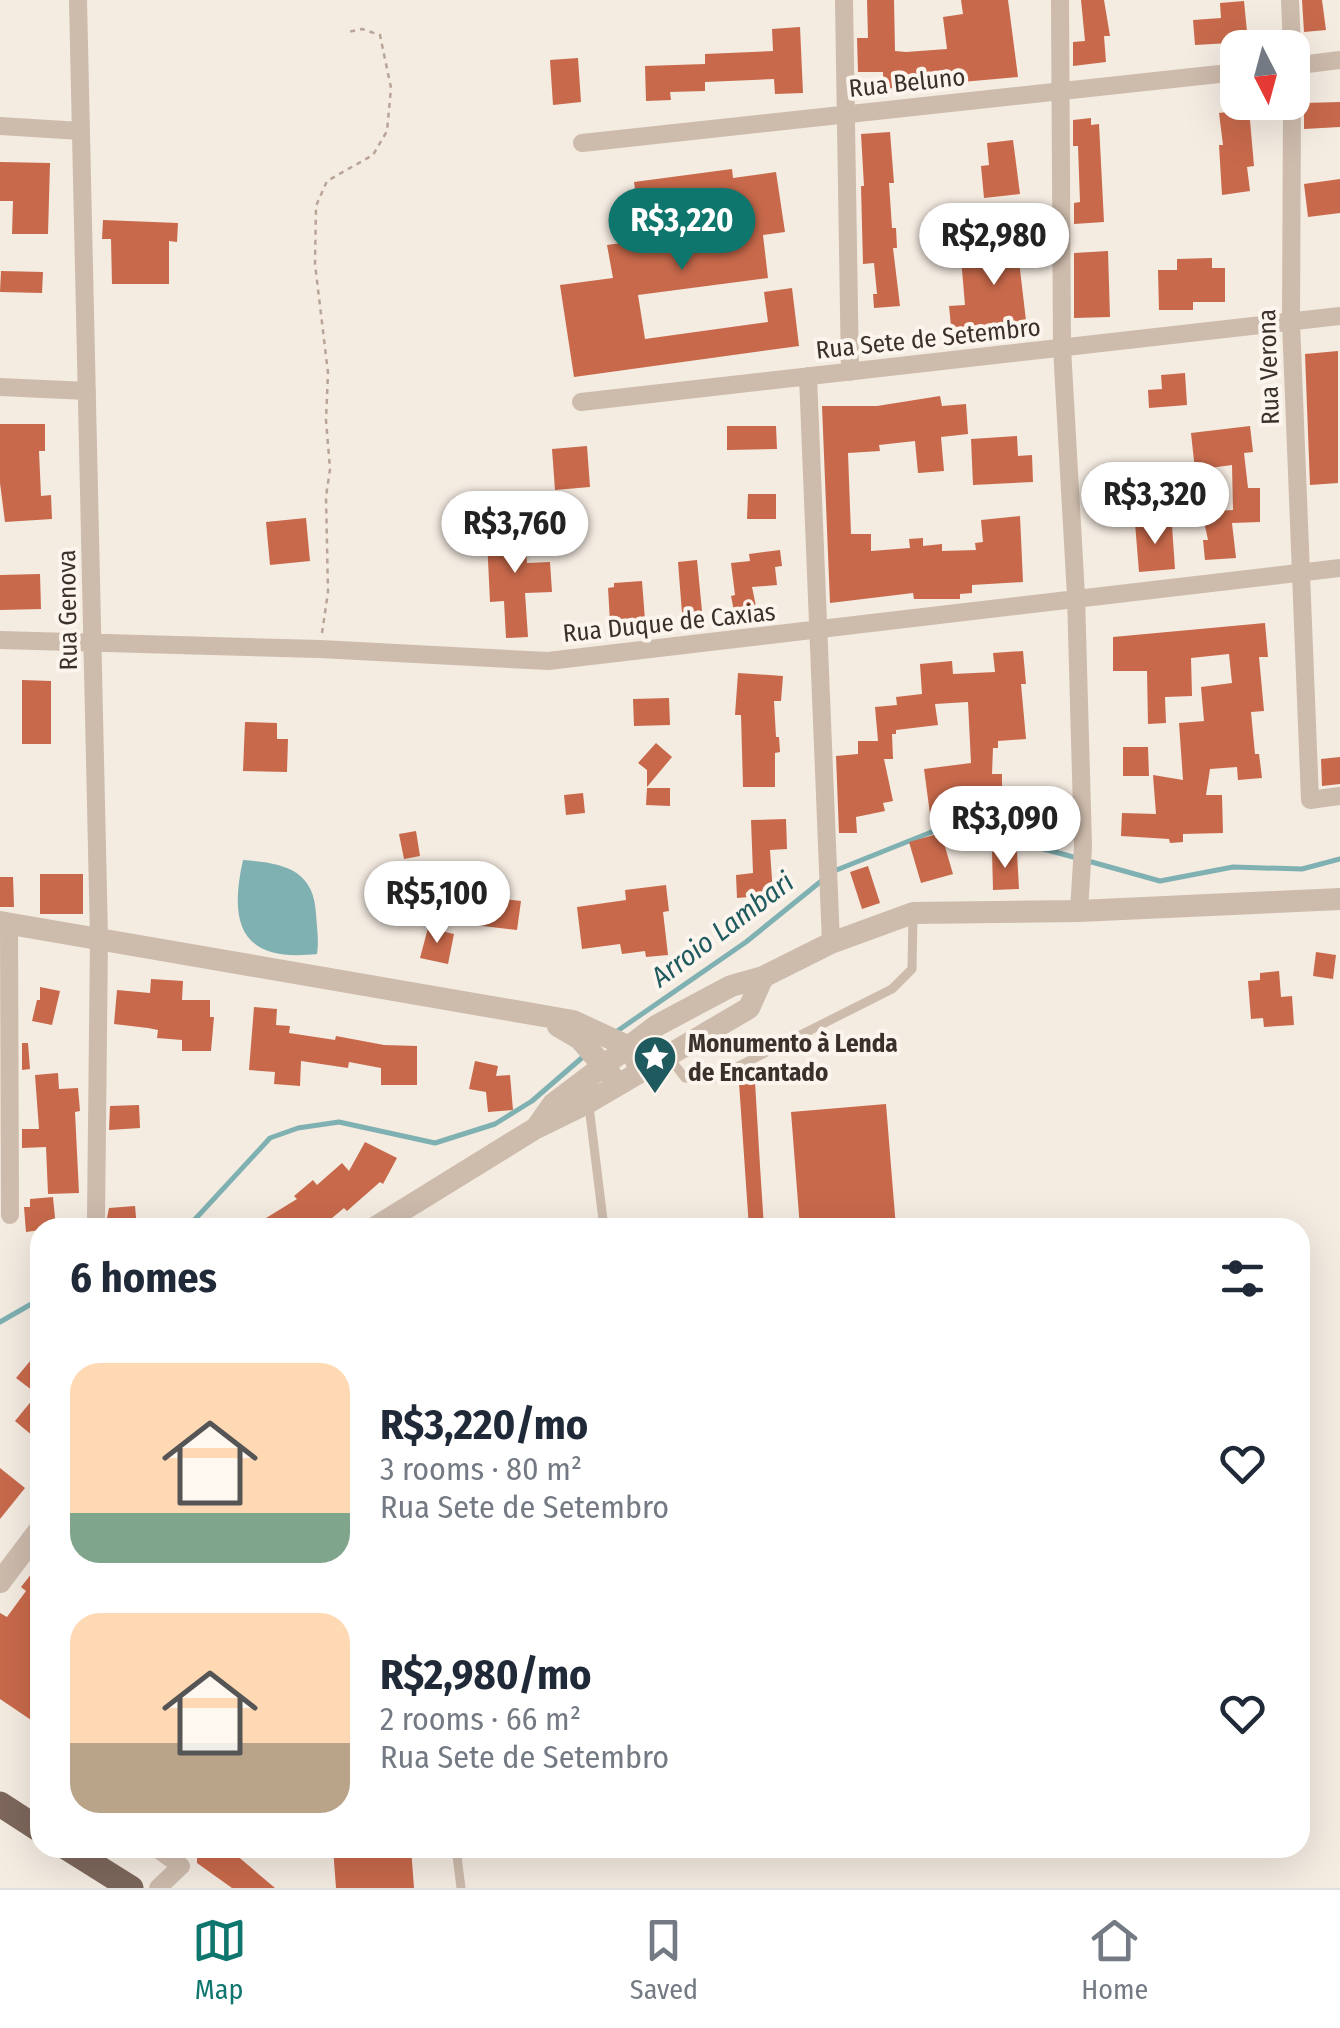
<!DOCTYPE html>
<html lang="en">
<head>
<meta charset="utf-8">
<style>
	:root { --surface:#fff; --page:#f2f2f3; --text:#1f2937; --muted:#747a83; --line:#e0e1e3; --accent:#0f766e }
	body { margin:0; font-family:"Fira Sans Condensed",sans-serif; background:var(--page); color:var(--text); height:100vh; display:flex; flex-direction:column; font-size:38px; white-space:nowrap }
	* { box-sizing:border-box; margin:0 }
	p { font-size:32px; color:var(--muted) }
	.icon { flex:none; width:55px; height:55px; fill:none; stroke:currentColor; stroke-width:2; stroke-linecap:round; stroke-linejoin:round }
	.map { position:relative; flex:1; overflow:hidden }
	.details { position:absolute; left:30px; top:1218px; width:1280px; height:640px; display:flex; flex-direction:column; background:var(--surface); border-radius:30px; box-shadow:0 10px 40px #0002 }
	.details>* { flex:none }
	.needle { width:65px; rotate:174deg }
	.tools { position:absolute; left:1220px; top:30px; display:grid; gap:20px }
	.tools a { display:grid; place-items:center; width:90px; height:90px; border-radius:20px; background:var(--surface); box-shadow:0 10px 40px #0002; font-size:50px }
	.price { position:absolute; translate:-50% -85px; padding:0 22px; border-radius:35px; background:#fff; color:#222; font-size:32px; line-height:65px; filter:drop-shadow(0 2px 5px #0008) }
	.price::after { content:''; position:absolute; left:50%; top:60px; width:30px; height:22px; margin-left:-15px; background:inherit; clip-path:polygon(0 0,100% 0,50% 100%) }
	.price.current { background:var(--accent); color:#fff }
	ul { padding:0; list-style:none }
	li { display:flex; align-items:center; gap:30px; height:250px; padding:0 40px }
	li span { display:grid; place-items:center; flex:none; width:280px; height:200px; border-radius:30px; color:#555 }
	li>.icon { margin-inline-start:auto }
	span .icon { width:120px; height:120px; fill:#fffc; stroke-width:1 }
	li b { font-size:42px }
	h2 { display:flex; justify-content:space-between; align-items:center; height:120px; padding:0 40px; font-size:42px }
	.tabs { display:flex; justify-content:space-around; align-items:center; height:140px; border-top:2px solid var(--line); background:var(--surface); font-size:28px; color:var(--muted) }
	.tabs a { display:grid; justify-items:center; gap:5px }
	.tabs .current { color:var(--accent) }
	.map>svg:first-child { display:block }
	.water { fill:#7fb0b2 }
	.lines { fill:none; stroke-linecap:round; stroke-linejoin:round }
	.stream { stroke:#7fb0b2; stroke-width:5 }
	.building { fill:#c8694b }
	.path { stroke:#b9a596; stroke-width:2.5; stroke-dasharray:5 5; stroke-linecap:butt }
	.service { stroke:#cdbbac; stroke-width:9 }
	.minor { stroke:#cdbbac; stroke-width:18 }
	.tertiary { stroke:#cdbbac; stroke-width:22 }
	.primary { stroke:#7d675c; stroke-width:25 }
	.labels { text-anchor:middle; stroke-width:8; stroke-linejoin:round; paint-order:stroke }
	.street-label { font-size:25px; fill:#3b302b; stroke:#fbf5ee }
	.poi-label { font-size:25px; font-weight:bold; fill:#3b302b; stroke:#fbf5ee; text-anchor:start }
	.water-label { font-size:28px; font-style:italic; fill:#1f5a5e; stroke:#fbf5ee }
</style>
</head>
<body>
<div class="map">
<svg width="1340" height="1888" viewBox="0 0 1340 1888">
	<rect width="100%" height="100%" fill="#f4ebe1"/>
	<!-- water -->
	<path class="water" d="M243,860C283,863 314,869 316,914C317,929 319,940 317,954C243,962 228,927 243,860Z"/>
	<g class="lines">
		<!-- stream -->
		<path class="stream" d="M1088,861L1160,881L1233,867L1302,869L1340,859
			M834,871L949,825L1003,828L1040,848L1077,858
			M613,1034L746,942L825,878
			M187,1228L270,1138L298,1128L339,1122L435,1143L495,1124L532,1101L584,1056
			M0,1322L40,1299"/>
	</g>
	<!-- building -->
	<path class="building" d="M867,0H894L895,51L906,52L947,49L943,17L963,14L961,0H1008L1018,77L883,89V72H858L857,38H868Z
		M1081,0H1104L1110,36H1104L1106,62L1073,66V42L1085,41Z
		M1302,0H1322L1326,30L1304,32Z
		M1244,1L1248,42L1195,45L1193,20L1221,18L1220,3Z
		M800,27L803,93L775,94L774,79L705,82V91L670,92L671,100L646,101L645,66L705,64V54L773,51L772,29Z
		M578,58L581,102L553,105L550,60Z
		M1340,102V127L1304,129V103Z
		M1249,109L1254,166L1247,167L1250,191L1222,195L1219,145H1223L1219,113Z
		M1091,118V125L1099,124L1104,222L1074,224V203L1080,202L1078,146H1073V120Z
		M890,132L894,183H889L892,228H896L897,248H893L900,306L874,308L873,294H877L874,263L863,264L861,186H864L861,134Z
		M1013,140L1020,194L984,198L981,166L989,165L987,143Z
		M0,162L50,163L48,234H12L13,201H0Z
		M732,169L733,178L776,172L785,232L763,235L768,278L638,295L645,339L768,322L764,292L792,288L799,346L574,377L560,285L613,278L607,245L635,241L631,204L637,203L634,182Z
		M1340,179V213L1308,217L1304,184Z
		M103,220L178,223L177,242L169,241V284H112L111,239H102Z
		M1032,222L1034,243L1017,244L1027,329L952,336L949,306L965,305L961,258L1003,255L1000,225Z
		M1108,251L1110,317L1074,318V253Z
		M1212,258V268H1225V302H1193V310H1159L1158,270H1177V259Z
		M1,271L43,272L42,293L0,292Z
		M1338,351V483L1310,485L1305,354Z
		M1185,373L1187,405L1149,408L1148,390L1162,389L1161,375Z
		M940,396L942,406L966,404L968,434L941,437L944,471L918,473L915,441L879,445L880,451L848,453L851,534H871V551L910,548L909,539L923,538V546L942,544V551L976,550L975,543L983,542L981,520L1020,516L1023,582L972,585V593L960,594V599H914L913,593L830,603L822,406H877Z
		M0,424H45V451H39L41,496L51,495L52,519L5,522L0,483Z
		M727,426H776L777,449L727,450Z
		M1250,426L1253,452L1244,453L1248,488H1260V522L1232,523L1236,558L1205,560L1203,540H1208L1202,512L1233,510L1232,465L1195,470L1191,433Z
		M1017,436L1018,456L1032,455L1033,482L973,485L971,439Z
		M587,446L590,487L555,490L552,449Z
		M1193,468L1196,494L1179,496L1176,470Z
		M748,494H776V519H747Z
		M306,518L310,561L270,565L266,522Z
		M1153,521L1154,528L1172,526L1175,569L1139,572L1135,523Z
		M524,522L527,563L550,562L552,592L525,593L528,637L506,638L504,601L490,602L487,539L499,538L498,524Z
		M780,550L782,566L775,567L777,585L752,587L759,621L737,626L731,596L735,595L731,563L750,561L749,554Z
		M697,560L702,611L682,613L678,562Z
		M40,574L41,609L0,610V575Z
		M642,581L645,620L610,622L608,588L614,587V583Z
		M1265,623L1268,657H1259L1264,711L1251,712L1255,754H1259L1262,778L1238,780L1237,767L1210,769L1206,795H1222L1223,833L1183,834V842L1170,843L1169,839L1121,836L1122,813L1156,814L1153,775L1183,780L1179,723L1204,721L1201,687L1232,683L1229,654L1191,658L1192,696L1165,697L1166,723L1148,724L1147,671H1113V637Z
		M1023,651L1026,684H1021L1026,739L998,741V748H993L992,774H1002V809L973,808V814H930L924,769L971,763L968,702L935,704L938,725L896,730V734H892L893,759H884L893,801L883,803L885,811L856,817L857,833H839L836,756L858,754V741H878L875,707L897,705L896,697L922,694L920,664L952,661L953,674L995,672L993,653Z
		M738,673L783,676L781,701H774L776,737H779L780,752L775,753V787H743L741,715H735Z
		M22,680L51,681V744H22Z
		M669,698L670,725L634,726L633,699Z
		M245,722L277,723V739H288L287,772L243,771Z
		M656,743L672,757L647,787V770L638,763Z
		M1123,747H1148L1149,776H1123Z
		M1340,757V784L1322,786L1321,759Z
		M647,788H670V806L646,805Z
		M583,793L585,813L566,815L564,795Z
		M786,819L787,849L770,850L773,895L737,898L736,875L753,873L751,820Z
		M416,831L420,856L404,859L399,834Z
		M941,833L953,874L921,883L909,842Z
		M992,852H1017L1019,889L993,890Z
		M868,866L880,903L862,909L850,872Z
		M40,874H83V914H40Z
		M0,877H13L14,907H0Z
		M472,880L505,884L504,899L521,901L517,930L466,924Z
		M666,885L669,911L663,912L668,955L646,957L645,951L622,954L620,944L582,949L577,907L626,900L625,890Z
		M428,928L454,934L448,964L420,958Z
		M1316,952L1336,955L1333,979L1313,976Z
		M1279,971L1281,997L1292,996L1294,1025L1264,1027L1263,1018L1251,1019L1248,981L1260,980V973Z
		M151,979L183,981L182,1000H210V1017H214L211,1051H182V1040L157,1038L158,1030L148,1028L114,1024L117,990L150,993Z
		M40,987L60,991L52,1025L32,1021L37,1000H40Z
		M254,1007L277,1009L276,1025L290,1026L289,1033L335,1040L336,1036L384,1045L417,1046V1085H381V1068L349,1062L348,1068L301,1061L300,1086L274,1084L275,1072L249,1070Z
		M22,1043H28L30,1069L22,1070Z
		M475,1061L498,1066L496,1076L510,1075L513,1110L488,1112L486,1092L469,1089Z
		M58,1073L59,1089L78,1088L80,1111L75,1112L79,1193L48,1194L46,1147L22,1148V1129H39L35,1075Z
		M755,1082L760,1166L764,1228H749L739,1083Z
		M886,1104L896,1228H800L791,1112Z
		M139,1105L140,1128L109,1130L110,1106Z
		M365,1142L397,1158L383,1184L380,1182L347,1211L344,1208L320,1228H272L266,1218L297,1199L294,1196L313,1180L317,1185L342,1163L349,1171Z
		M53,1197L56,1228L26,1232L24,1207H30V1199Z
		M135,1206L137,1228H105L109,1208Z
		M40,1349V1442L15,1421L37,1394L16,1378Z
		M0,1468L25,1488L0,1519Z
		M40,1571V1662L34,1672L40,1676V1726L0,1699V1613L7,1617L26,1591L21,1587L32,1573L36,1576Z
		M197,1848H235V1854L275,1888H232L197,1863Z
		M333,1848H411L414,1888H336Z"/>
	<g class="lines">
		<!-- path -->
		<path class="path" d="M322,633L328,592L326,497L330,469L326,420L328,373L315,264L316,206L327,181L373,155L387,131L391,88L380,35L362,29L348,32"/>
		<!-- service -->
		<path class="service" d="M668,1056L685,1078L713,1079L892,989L912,969L913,914
			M589,1106L604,1228
			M456,1848L461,1888"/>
		<!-- minor -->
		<path class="minor" d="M78,0L99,938L96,1219
			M844,0L850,372
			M1060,0L1062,348L1076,596L1083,846L1079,911
			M1290,0L1292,48
			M1292,66L1340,60
			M1292,102L1291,322L1310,800L1340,796
			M0,126L81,131
			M582,143L1238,72
			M808,376L831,943
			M0,387L87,391
			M581,402L1340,316
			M0,640L320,649L548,661L1340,568
			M9,923L10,1215
			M156,1848L181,1866L158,1888"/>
		<!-- tertiary -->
		<path class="tertiary" d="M0,922L573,1021L629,1047L640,1069
			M558,1026L580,1039L611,1075
			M536,1128L553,1104L656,1026L731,986L763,977L831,943L913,913L1079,911L1340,899
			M374,1228L536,1128L589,1102L749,1008L763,977
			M0,1582L40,1529"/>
		<!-- primary -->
		<path class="primary" d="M0,1804L40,1830
			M67,1848L131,1888"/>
	</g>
	<!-- icons -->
	<defs>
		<g id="sight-pin" transform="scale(2.25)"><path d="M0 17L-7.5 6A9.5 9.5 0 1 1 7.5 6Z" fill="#1f5a5e" stroke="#fbf5ee"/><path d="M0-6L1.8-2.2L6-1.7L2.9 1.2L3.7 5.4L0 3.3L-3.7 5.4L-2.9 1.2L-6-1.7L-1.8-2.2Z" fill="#fff"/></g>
	</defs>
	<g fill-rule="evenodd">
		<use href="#sight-pin" x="655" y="1057"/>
	</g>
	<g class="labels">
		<!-- street labels -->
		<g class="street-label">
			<text transform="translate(907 82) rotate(-6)" y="9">Rua Beluno</text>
			<text transform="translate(928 338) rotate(-6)" y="9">Rua Sete de Setembro</text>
			<text transform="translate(1268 367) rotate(-92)" y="9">Rua Verona</text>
			<text transform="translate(67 610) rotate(-91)" y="9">Rua Genova</text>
			<text transform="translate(669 622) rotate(-6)" y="9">Rua Duque de Caxias</text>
		</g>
		<!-- poi labels -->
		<g class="poi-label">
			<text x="688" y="1052">Monumento à Lenda<tspan x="688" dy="29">de Encantado</tspan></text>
		</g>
		<!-- water labels -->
		<g class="water-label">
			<text transform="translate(722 929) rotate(-37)" y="10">Arroio Lambari</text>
		</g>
	</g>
</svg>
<div class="tools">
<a><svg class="needle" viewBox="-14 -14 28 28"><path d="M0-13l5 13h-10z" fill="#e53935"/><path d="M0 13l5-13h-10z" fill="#747a83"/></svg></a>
</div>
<b class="price current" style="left:682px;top:273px">R$3,220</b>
<b class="price" style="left:994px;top:288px">R$2,980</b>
<b class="price" style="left:1155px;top:547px">R$3,320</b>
<b class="price" style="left:515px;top:576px">R$3,760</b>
<b class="price" style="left:1005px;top:871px">R$3,090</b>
<b class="price" style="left:437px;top:946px">R$5,100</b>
<section class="details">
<h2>6 homes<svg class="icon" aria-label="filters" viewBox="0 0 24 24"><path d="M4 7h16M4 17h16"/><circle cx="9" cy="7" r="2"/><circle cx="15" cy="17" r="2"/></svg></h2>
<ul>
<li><span style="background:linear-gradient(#ffd9b3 75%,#7fa58c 0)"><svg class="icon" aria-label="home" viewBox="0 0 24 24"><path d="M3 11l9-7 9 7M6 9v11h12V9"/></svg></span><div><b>R$3,220/mo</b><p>3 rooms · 80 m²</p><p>Rua Sete de Setembro</p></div><svg class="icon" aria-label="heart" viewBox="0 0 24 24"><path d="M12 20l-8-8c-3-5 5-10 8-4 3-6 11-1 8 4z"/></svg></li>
<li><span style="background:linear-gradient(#ffd9b3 65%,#b9a48a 0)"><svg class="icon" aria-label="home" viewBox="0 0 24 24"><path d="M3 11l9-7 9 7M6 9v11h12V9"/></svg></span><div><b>R$2,980/mo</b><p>2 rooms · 66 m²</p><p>Rua Sete de Setembro</p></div><svg class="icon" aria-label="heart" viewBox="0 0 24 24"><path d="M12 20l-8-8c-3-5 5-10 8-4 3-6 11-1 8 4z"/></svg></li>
</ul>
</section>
</div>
<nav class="tabs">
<a class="current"><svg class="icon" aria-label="map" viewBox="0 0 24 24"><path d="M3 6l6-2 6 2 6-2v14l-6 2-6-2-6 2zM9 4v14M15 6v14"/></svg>Map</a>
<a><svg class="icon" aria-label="saved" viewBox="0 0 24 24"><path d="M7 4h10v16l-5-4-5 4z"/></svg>Saved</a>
<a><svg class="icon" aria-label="home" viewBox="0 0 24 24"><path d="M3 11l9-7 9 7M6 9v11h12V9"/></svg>Home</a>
</nav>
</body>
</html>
